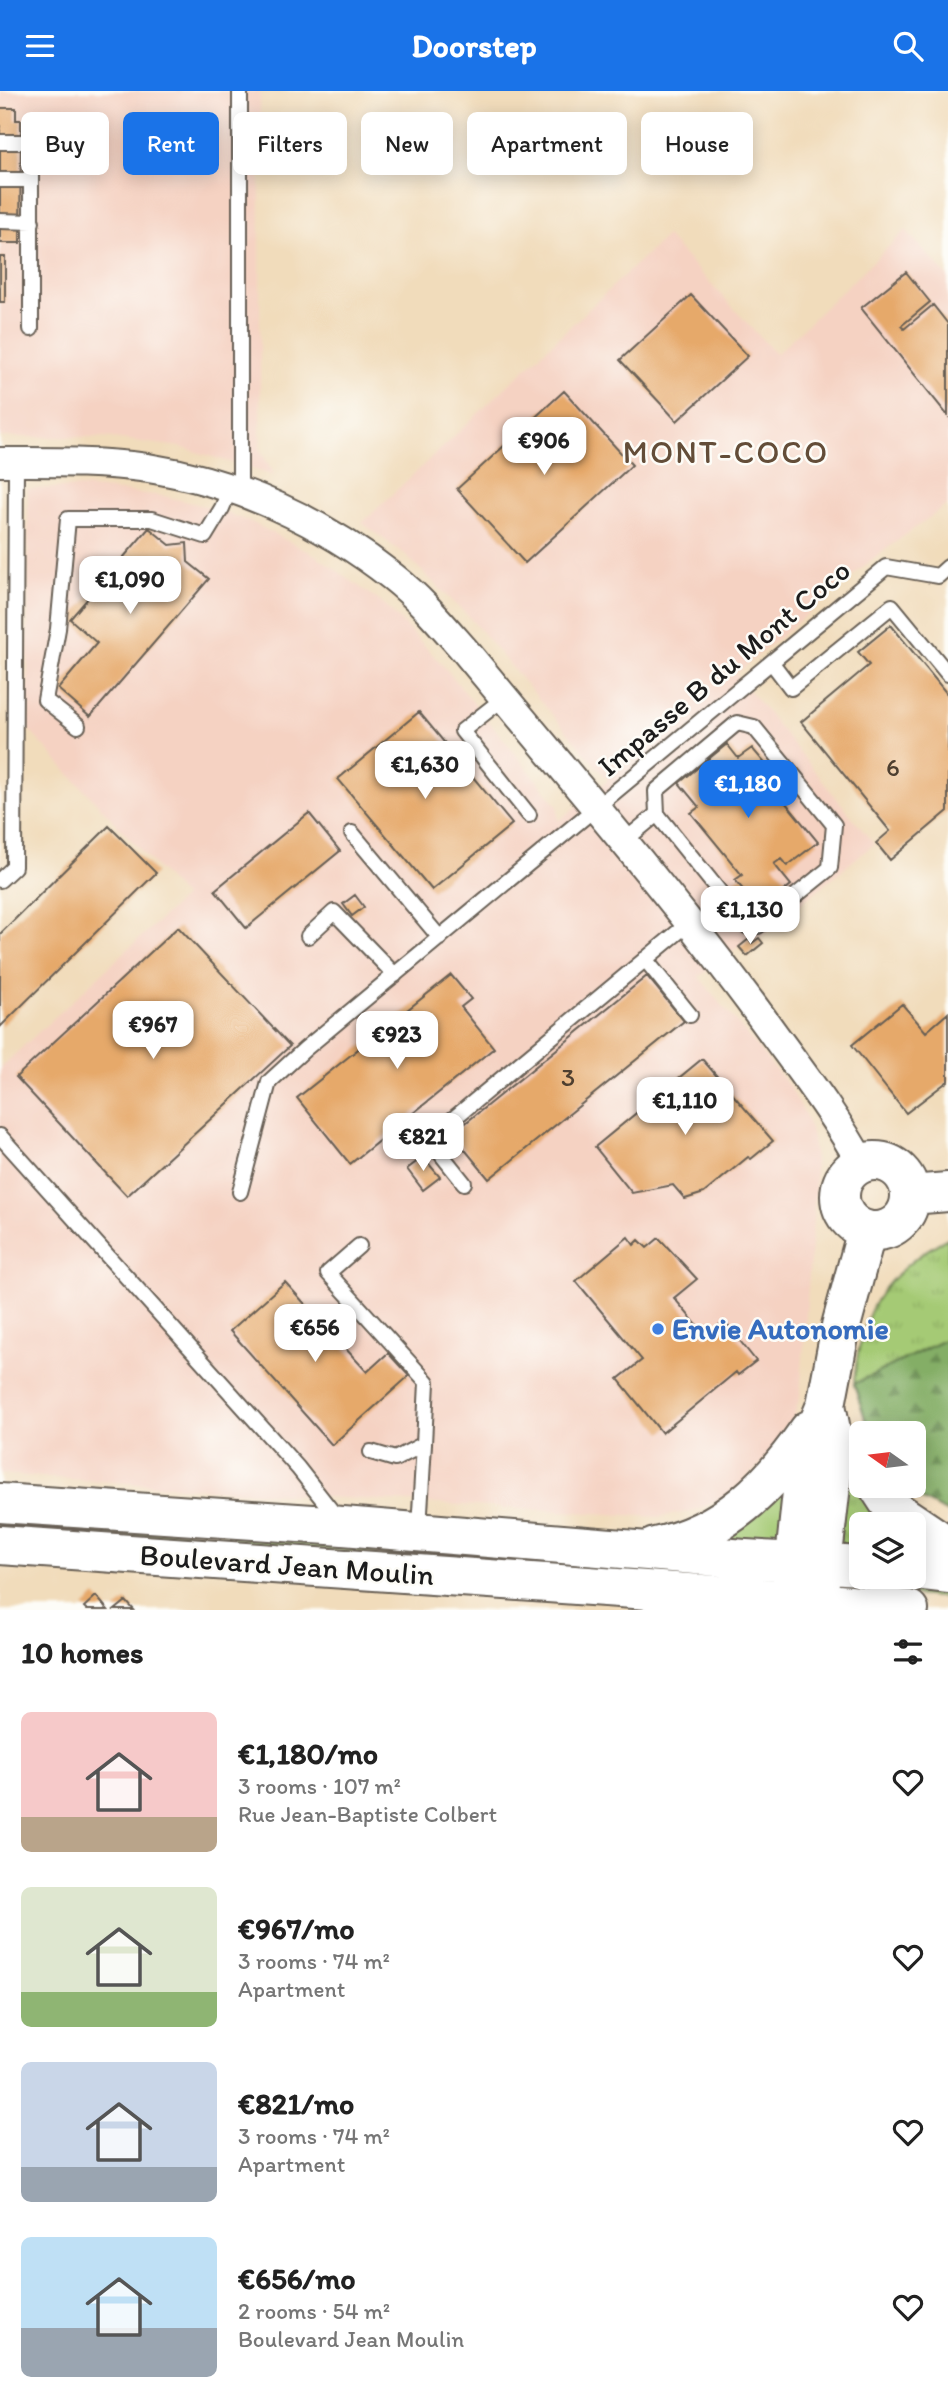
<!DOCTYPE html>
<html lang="en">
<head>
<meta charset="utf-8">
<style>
	:root { --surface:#fff; --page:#f2f2f2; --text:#222; --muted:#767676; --accent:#1a73e8 }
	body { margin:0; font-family:Itim,sans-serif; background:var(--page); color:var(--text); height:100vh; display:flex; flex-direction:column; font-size:26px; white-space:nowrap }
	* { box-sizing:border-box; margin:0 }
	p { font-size:23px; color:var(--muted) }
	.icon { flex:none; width:38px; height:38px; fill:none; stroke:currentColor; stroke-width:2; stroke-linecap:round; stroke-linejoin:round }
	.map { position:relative; height:1519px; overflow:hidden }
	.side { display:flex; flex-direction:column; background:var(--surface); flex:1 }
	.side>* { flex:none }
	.banner { position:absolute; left:21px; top:21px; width:906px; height:63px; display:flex; gap:14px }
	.needle { width:46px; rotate:284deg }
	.buttons { position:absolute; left:849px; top:1330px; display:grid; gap:14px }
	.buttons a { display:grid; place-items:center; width:77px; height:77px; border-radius:10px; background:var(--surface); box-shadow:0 4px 18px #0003; font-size:35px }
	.price { position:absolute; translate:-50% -60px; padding:0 16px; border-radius:14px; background:#fff; color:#222; font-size:23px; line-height:46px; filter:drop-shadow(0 2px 4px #0008) }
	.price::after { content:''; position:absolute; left:50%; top:42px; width:21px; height:16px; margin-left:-10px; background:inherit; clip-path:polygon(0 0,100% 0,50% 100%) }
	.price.on { background:var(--accent); color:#fff }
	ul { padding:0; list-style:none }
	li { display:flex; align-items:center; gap:21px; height:175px; padding:0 21px }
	li span { display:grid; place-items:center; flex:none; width:196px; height:140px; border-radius:10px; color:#555 }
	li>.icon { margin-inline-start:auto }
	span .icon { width:84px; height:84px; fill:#fffc; stroke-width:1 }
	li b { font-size:30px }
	h2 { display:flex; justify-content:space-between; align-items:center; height:84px; padding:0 21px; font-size:30px }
	.pill { padding:0 24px; border-radius:10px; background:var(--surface); box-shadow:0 4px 18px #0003; font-size:24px; line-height:63px }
	.pill.on { background:var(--accent); color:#fff }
	header { display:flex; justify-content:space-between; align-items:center; height:91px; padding:0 21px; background:var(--accent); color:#fff; font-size:32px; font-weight:800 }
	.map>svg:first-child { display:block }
	.built { fill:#f5d2c2 }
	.grass { fill:url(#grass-tufts); stroke:#607348; stroke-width:2 }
	.forest { fill:url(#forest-firs); stroke:#506541; stroke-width:2 }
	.building { fill:#e6a96b }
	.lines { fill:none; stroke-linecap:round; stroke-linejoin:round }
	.lane-casing { stroke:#675f54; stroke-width:18 }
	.street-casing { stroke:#675f54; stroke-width:32 }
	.secondary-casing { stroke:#675f54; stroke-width:42 }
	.lane { stroke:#fff; stroke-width:14 }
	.street { stroke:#fff; stroke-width:28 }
	.secondary { stroke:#fff; stroke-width:38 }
	.shop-dot { fill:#3f7fe0; stroke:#fdfcf7; stroke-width:2.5 }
	.labels { text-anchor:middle; stroke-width:5; stroke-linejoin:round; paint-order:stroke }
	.number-label { font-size:26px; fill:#4e3f30 }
	.street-label { font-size:30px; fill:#1c1c1c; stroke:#fdfcf7 }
	.shop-label { font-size:30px; font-weight:bold; fill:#366cbe; stroke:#fdfcf7; text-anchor:start }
	.neighbourhood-label { font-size:32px; letter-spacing:2px; fill:#634d38; stroke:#fdfcf7 }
</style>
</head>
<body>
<header><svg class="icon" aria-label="menu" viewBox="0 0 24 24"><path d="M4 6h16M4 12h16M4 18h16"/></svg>Doorstep<svg class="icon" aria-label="search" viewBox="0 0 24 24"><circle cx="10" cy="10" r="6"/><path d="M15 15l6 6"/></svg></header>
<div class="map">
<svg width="948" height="1519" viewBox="0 0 948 1519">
	<defs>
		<pattern id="grass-tufts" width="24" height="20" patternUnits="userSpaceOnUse" patternTransform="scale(1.75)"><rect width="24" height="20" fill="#a5ca74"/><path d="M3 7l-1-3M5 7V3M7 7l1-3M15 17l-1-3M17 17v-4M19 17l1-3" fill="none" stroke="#8dad64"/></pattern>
		<pattern id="forest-firs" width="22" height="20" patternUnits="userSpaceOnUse" patternTransform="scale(1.75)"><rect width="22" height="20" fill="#84ae66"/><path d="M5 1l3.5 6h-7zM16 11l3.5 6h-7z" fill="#6b8d53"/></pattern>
	</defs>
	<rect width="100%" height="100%" fill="#fdfcf7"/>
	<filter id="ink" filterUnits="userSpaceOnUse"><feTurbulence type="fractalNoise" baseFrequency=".0143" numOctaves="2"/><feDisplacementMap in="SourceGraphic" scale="14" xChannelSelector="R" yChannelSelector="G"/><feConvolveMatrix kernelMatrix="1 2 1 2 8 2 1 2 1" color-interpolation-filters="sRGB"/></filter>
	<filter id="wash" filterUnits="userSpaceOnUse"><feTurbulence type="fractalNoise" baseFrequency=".00686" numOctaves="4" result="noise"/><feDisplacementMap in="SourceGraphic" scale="28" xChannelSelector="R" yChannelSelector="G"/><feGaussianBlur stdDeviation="1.57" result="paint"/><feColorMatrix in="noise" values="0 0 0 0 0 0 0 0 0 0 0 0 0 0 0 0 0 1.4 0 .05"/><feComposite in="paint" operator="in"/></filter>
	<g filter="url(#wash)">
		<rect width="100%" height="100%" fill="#f1dcbb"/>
		<!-- built -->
		<path class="built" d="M0,0H260V359L275,385L180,356L105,346H0Z
			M906,139L948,186V413L874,467L736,583L874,753L752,852L748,848L699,886L790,996L807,1027L812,1047L815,1069V1102L800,1305L791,1336L774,1361L725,1407L693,1420L659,1426L308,1405L0,1383V977L184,806L28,638V398L84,396L164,405L209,416L253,432L317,465L385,514L442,573L558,715V730L608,689L467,524L404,463L362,432L666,145L776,263Z"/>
		<!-- grass -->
		<path class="grass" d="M948,1147V1247L854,1293C856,1267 863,1230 877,1208C893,1183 922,1160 948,1147Z
			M846,1363L861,1393L894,1433H861V1458L839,1457Z
			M794,1378L778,1450L708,1448Z
			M0,1427L768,1488L0,1438Z
			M861,1488L948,1497V1507L881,1501L857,1493Z"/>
		<!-- forest -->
		<path class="forest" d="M948,1247V1422L913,1404L907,1395H914V1342H874L865,1327L854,1293Z"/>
		<g id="blocks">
			<!-- building -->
			<path class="building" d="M0,17H16V29H21L20,152H0Z
				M0,166H5V211H0Z
				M906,181L930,211L901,235L904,238L933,214L948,233V325L861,217Z
				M691,204L748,265L677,330L620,269Z
				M564,300L632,374L525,472L457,398Z
				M149,437L170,454L187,452L188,471L209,488L90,626L58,598L97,552L70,528Z
				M891,534L948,604V720L890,769L876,752L890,740L801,631L869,574L858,561Z
				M419,621L512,733L432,799L338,688Z
				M727,653L738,667L752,657L783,694L776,700L818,751L787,775L781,768L774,773L791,794L760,819L735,789L742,784L691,722L699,716L679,692Z
				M309,722L340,760L246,837L215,799Z
				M109,735L156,782L0,936V843Z
				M355,804L364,816L352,825L343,813Z
				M178,836L290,955L127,1105L16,986Z
				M759,847L763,852L747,865L739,856L749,848L752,852Z
				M451,884L471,908L461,916L494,957L350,1073L297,1007Z
				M647,885L684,930L489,1088L452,1043Z
				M902,913L926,941L948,922V990L906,1022L852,954Z
				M702,968L773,1050L751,1068L748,1066L704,1102L685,1108L673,1094L632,1102L595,1056Z
				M423,1066L440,1086L423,1099L407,1078Z
				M628,1146L634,1154L639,1149L647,1157L659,1147L697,1188L674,1207L706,1245L724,1230L756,1270L738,1284L736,1281L662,1342L618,1288L642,1269L576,1190Z
				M285,1191L367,1281L388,1262L409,1285L332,1354L230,1240Z
				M96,1505L108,1519H87L84,1516Z
				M126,1510L134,1519H115Z"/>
		</g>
	</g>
	<g filter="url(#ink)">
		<use href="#blocks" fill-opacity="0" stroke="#675f54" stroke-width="2"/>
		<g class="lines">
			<!-- lane casing -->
			<g class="lane-casing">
				<path id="lane" d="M0,51H31V238
					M0,89H31
					M0,130L32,131
					M240,401V0
					M772,572L791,597L892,515L948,583
					M504,607L462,640L529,724
					M78,635L45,609L58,538L68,428H152L205,445L222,417L230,398
					M352,742L440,847
					M623,751L657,723L747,835H758L830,777L834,734L754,636L737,632L656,700L657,723
					M0,789L14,776L16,371
					M308,845L334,821L395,884
					M645,868L690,924
					M0,1045L298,1377L338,1428
					M464,1092L429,1048L689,832
					M240,1101L269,991L305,958L886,476L938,485L948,476
					M359,1155L328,1182L427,1291L424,1353L395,1368L371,1361
					M419,1438L424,1353"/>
			</g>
			<!-- street casing -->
			<g class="street-casing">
				<path id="street" d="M0,371C50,371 99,370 148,377C238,391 322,430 393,486C421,508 444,536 467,562C568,684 672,804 765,931C798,977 834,1022 861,1072"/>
			</g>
			<!-- secondary casing -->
			<g class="secondary-casing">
				<path id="secondary" d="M840 1105a35 35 0 1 1 70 0a35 35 0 1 1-70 0Z
					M910,1104L948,1101
					M878,1395L893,1418L948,1455
					M0,1412L343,1435L745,1468L861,1475
					M0,1454L791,1509L909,1519
					M655,1456C725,1441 769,1397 809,1339
					M914,1479L948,1483
					M792,1496L806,1363L826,1314L841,1235L867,1139
					M819,1499L835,1359L826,1314"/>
			</g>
			<!-- lane -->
			<use href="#lane" class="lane"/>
			<!-- street -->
			<use href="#street" class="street"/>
			<!-- secondary -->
			<use href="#secondary" class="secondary"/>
		</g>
	</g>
	<!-- markers -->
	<circle class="shop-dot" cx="658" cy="1238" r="7"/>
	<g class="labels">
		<!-- number labels -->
		<g class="number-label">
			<text x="893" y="685">6</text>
			<text x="568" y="995">3</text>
		</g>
		<!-- street labels -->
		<g class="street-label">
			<text transform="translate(724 577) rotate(-40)" y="10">Impasse B du Mont Coco</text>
			<text transform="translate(287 1474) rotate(4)" y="10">Boulevard Jean Moulin</text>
		</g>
		<!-- shop labels -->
		<g class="shop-label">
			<text x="672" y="1248">Envie Autonomie</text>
		</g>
		<!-- neighbourhood labels -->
		<g class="neighbourhood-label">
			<text x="726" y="372">MONT-COCO</text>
		</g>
	</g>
</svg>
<div class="buttons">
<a><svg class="needle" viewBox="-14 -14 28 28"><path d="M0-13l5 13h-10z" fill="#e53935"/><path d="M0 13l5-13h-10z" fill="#767676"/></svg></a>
<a><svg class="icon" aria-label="layers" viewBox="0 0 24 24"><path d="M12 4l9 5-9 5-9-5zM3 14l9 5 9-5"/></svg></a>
</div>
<b class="price" style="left:544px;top:386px">€906</b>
<b class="price" style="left:130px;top:525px">€1,090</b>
<b class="price" style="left:425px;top:710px">€1,630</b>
<b class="price on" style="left:748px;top:729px">€1,180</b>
<b class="price" style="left:750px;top:855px">€1,130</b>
<b class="price" style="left:153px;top:970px">€967</b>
<b class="price" style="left:397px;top:980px">€923</b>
<b class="price" style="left:685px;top:1046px">€1,110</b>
<b class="price" style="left:423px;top:1082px">€821</b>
<b class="price" style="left:315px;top:1273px">€656</b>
<div class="banner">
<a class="pill">Buy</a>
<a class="pill on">Rent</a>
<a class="pill">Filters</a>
<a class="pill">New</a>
<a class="pill">Apartment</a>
<a class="pill">House</a>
</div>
</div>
<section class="side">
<h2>10 homes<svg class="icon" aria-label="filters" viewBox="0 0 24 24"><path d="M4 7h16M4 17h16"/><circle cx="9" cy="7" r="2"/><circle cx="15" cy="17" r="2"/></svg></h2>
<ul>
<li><span style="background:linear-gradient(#f6c9c9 75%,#b9a48a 0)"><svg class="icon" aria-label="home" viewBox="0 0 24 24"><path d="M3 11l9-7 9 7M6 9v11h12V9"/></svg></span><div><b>€1,180/mo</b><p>3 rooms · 107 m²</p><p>Rue Jean-Baptiste Colbert</p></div><svg class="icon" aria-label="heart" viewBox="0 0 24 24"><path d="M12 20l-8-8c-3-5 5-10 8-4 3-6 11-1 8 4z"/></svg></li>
<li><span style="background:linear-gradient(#dfe7d0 75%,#8fb573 0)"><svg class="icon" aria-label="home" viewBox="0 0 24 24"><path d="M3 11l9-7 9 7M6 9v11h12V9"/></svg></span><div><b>€967/mo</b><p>3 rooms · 74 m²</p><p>Apartment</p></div><svg class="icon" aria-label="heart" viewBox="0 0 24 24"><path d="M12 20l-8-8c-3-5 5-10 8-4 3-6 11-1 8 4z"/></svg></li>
<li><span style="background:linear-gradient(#c9d6e8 75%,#9aa5b1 0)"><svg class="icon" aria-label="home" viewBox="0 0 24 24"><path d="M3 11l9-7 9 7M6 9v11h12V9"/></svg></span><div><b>€821/mo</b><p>3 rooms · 74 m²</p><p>Apartment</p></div><svg class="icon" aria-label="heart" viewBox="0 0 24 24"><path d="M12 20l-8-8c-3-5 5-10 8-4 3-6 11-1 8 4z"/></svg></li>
<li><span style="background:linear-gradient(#bfe0f5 65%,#9aa5b1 0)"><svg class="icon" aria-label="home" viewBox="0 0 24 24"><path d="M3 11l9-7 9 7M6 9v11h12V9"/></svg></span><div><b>€656/mo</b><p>2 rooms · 54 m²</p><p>Boulevard Jean Moulin</p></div><svg class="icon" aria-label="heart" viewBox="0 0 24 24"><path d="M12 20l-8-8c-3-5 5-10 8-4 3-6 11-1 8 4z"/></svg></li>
</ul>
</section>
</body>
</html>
